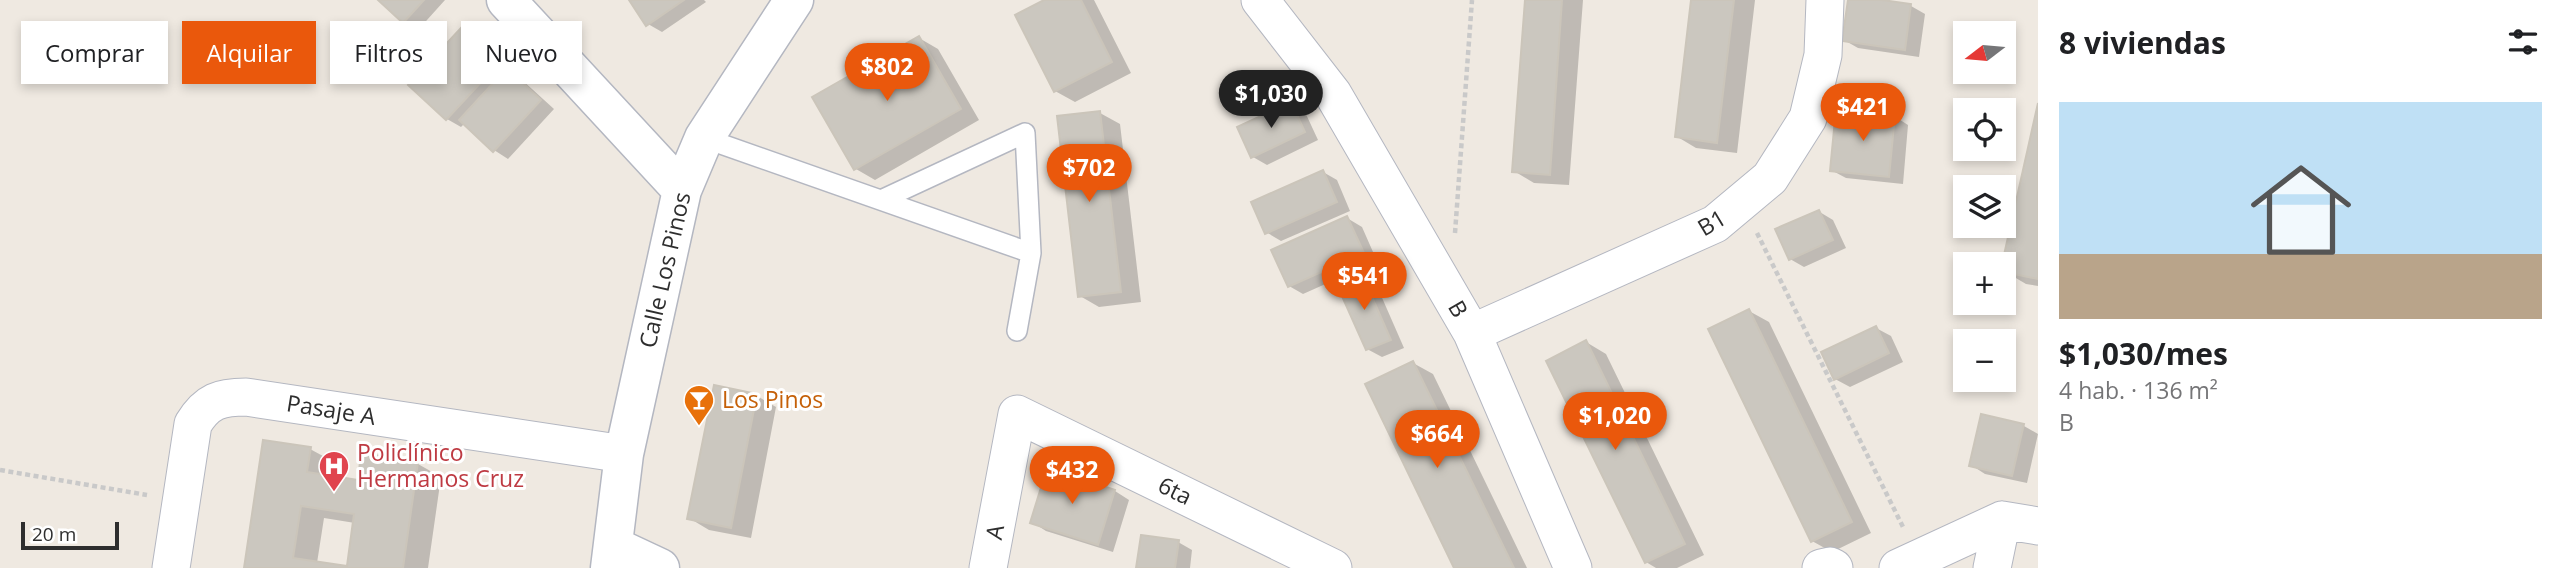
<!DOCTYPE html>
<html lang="es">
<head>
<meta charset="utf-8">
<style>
	:root { --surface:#fff; --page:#f2f2f2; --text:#202124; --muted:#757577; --line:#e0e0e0; --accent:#ea580c }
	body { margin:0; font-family:"Open Sans",sans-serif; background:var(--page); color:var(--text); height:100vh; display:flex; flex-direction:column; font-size:26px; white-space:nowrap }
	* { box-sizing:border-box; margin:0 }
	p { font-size:23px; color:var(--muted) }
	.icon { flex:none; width:38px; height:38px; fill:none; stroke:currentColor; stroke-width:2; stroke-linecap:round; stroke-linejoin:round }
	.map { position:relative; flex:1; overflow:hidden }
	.drawer { display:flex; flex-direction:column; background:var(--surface); width:525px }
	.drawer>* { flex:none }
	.guide { position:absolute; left:21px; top:21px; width:665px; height:63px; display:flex; gap:14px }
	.needle { width:46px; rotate:254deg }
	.fabs { position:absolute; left:1953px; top:21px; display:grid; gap:14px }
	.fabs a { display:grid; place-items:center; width:63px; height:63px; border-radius:0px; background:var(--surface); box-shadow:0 4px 10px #0003; font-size:35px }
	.scale { position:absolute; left:21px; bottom:18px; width:98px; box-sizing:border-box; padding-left:7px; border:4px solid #2e2e2e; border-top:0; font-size:19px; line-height:24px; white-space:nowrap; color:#2e2e2e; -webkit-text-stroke:5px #fff; paint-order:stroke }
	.price { position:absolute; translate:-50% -60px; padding:0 16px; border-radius:24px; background:var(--accent); color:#fff; font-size:23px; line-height:46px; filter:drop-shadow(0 2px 4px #0008) }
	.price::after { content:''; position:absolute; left:50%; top:42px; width:21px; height:16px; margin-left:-10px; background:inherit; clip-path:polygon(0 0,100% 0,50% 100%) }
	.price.selected { background:#222; color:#fff }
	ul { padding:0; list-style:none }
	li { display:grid; align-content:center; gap:14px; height:371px; padding:0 21px }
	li+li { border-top:2px solid var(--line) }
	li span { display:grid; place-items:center; height:217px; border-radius:0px; color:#555 }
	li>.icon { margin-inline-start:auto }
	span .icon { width:126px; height:126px; fill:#fffc; stroke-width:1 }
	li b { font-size:30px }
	h2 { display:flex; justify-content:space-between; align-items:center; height:84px; padding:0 21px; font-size:30px }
	.pill { padding:0 24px; border-radius:0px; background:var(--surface); box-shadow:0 4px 10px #0003; font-size:24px; line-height:63px }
	.pill.selected { background:var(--accent); color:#fff }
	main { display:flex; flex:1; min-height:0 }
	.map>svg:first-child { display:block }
	.shadow { fill:#0003 }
	.building { fill:#cbc7bf; stroke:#cbc5ba; stroke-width:2; fill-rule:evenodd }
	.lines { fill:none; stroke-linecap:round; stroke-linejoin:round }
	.lane-casing { stroke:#b4b7c1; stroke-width:22 }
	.street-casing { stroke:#b4b7c1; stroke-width:39 }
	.secondary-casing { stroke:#b4b7c1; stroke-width:41 }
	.path { stroke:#c9c9c9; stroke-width:4.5; stroke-dasharray:5 3.5; stroke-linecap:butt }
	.lane { stroke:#fff; stroke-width:19 }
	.street { stroke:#fff; stroke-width:37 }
	.secondary { stroke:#fff; stroke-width:38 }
	.labels { text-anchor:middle; stroke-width:6; stroke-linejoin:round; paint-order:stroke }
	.street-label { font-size:23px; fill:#2e2e2e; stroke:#fff }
	.food-label { font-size:23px; fill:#c56008; stroke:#fff; text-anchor:start }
	.health-label { font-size:23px; fill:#be3a42; stroke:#fff; text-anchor:start }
</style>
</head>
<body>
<main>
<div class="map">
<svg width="2038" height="568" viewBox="0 0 2038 568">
	<rect width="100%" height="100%" fill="#efe9e1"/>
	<!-- shadow -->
	<path class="shadow" d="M380,0H445L418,30L404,22Z
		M631,0H704L706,2L662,32L648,24Z
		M1048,0H1094L1131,73L1075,102L1055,91Z
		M1526,0H1583L1569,185L1534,183L1514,171Z
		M1693,0H1755L1737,153L1696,148L1676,136Z
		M1850,0H1870L1911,6L1925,14L1919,57L1858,48L1844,40Z
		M461,30L475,38L511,73L521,79L554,109L508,159L494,150L465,123L461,127L447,119Z
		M919,38L938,49L979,120L875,180L856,169Z
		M1291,104L1305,112L1318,140L1267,165L1253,157Z
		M2038,111V286L2026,284L2004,271V264Z
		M1100,113L1120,124L1141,302L1099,307L1080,296Z
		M1894,116L1908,125L1903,184L1846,178L1831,170Z
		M1323,172L1337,180L1350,211L1281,241L1266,232Z
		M1818,211L1833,220L1846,248L1804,267L1790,259Z
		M1347,218L1362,227L1377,261L1303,294L1289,286Z
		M1362,276L1376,284L1404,348L1382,357L1367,349Z
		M1749,311L1769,322L1871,533L1832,552L1812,541Z
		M1876,328L1891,336L1903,362L1850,387L1835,379Z
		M1586,342L1606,354L1704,555L1677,568H1656L1646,562Z
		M1413,363L1433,374L1527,568H1456Z
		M757,396L776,407L751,538L709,530L689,518Z
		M1982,416L2024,426L2038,434L2027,483L1985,474L1971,465Z
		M310,449L334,462L332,478L359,482L363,455L418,464L441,477L428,568H348L355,523L324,518L317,563L347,568H246Z
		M1115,491L1129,500L1113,552L1046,531L1032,522Z
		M1178,542L1192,550L1190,568H1138Z"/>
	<!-- building -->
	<path class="building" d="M378,0H424L403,23Z
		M629,0H684L646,26Z
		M1044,0H1081L1112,62L1054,92L1015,15Z
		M1525,0H1562L1550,175L1512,172Z
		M1691,0H1734L1717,143L1675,137Z
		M1848,0H1882L1911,4L1905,50L1842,41Z
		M461,28L499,63L446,120L408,85Z
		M919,36L961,109L854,170L812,97Z
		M507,68L541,100L493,152L459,120Z
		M1291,102L1305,132L1251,158L1237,127Z
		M2038,103V279L2004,272V264H2002Z
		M1836,109L1895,115L1889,177L1830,171Z
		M1100,111L1121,292L1078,297L1057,116Z
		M1323,170L1337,202L1265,234L1251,202Z
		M1819,210L1833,240L1789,260L1775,229Z
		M1347,216L1364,253L1288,287L1271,250Z
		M1362,274L1391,340L1366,350L1337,285Z
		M1749,309L1852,522L1811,542L1708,329Z
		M1876,326L1889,353L1834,380L1821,352Z
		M1586,340L1685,544L1645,563L1546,361Z
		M1413,361L1514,568H1454L1365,384Z
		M714,385L757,394L731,528L687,519Z
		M1981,414L2024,424L2012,476L1969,466Z
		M263,440L311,447L307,472L358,480L361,453L418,462L403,568H244ZM301,506L354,514L347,566L293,558Z
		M1047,468L1115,490L1098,545L1030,523Z
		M1141,535L1179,540L1175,568H1136Z"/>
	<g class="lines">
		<!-- lane casing -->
		<g class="lane-casing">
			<path id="lane" d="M704,138L1031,253L1025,133L881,200
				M1017,331L1031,253"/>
		</g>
		<!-- street casing -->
		<g class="street-casing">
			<path id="street" d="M1260,0L1333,94L1472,333L1573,568
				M1472,333L1715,224L1770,178L1808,118L1823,55L1825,0
				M171,568L193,424C207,401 220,397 246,397L624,454
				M988,568L1017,414L1333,568
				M1821,568L1830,566L1834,568
				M1898,568L2002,520L2038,526
				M1992,568L2002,520"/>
		</g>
		<!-- secondary casing -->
		<g class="secondary-casing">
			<path id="secondary" d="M506,0L682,190
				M613,546L660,568
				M610,568L624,454L682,190L704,138L794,0"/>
		</g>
		<!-- path -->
		<path class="path" d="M1455,233L1472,0
			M1757,233L1904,529
			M0,470L147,495"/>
		<!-- lane -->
		<use href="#lane" class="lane"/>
		<!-- street -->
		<use href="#street" class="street"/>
		<!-- secondary -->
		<use href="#secondary" class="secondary"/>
	</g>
	<!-- icons -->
	<defs>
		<g id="bar-pin" transform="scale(1.575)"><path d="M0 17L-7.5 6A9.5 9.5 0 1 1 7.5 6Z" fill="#e8710a" stroke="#fff"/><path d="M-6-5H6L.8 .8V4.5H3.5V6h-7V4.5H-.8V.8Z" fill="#fff"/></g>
		<g id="hospital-pin" transform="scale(1.575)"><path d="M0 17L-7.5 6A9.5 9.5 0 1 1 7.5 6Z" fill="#e0444e" stroke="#fff"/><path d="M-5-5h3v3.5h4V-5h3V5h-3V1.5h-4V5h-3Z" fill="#fff"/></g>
	</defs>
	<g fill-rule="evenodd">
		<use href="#bar-pin" x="699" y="400"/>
		<use href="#hospital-pin" x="334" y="466"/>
	</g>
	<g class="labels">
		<!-- street labels -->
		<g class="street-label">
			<text transform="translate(1712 223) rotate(-31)" y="8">B1</text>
			<text transform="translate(665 270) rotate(-77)" y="8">Calle Los Pinos</text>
			<text transform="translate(1458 309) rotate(60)" y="8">B</text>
			<text transform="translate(331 410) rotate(9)" y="8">Pasaje A</text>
			<text transform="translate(1175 491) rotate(26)" y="8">6ta</text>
			<text transform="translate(995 532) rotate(-79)" y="8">A</text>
		</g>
		<!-- food labels -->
		<g class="food-label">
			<text x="722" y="408">Los Pinos</text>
		</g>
		<!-- health labels -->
		<g class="health-label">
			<text x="357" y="461">Policlínico<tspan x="357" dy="26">Hermanos Cruz</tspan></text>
		</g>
	</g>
</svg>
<div class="fabs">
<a><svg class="needle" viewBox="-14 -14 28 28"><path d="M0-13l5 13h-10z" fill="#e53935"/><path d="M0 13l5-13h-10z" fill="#757577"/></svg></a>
<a><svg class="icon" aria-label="locate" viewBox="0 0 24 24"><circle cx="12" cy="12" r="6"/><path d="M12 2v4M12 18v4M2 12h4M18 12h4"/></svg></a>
<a><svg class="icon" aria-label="layers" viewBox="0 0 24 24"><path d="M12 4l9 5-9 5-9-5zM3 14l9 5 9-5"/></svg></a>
<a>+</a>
<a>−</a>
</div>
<div class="scale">20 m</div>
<b class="price" style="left:887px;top:103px">$802</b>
<b class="price selected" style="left:1271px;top:130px">$1,030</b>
<b class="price" style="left:1863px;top:143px">$421</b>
<b class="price" style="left:1089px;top:204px">$702</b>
<b class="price" style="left:1364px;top:312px">$541</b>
<b class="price" style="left:1615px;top:452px">$1,020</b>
<b class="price" style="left:1437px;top:470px">$664</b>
<b class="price" style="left:1072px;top:506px">$432</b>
<div class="guide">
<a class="pill">Comprar</a>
<a class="pill selected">Alquilar</a>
<a class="pill">Filtros</a>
<a class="pill">Nuevo</a>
</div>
</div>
<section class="drawer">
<h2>8 viviendas<svg class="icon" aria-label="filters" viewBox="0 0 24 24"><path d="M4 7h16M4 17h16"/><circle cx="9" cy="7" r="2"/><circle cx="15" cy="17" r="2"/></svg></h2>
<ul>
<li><span style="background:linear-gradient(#bfe0f5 70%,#b9a48a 0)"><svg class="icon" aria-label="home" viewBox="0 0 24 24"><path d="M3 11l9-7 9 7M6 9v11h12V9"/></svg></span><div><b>$1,030/mes</b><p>4 hab. · 136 m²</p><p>B</p></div></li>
</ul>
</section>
</main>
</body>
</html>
